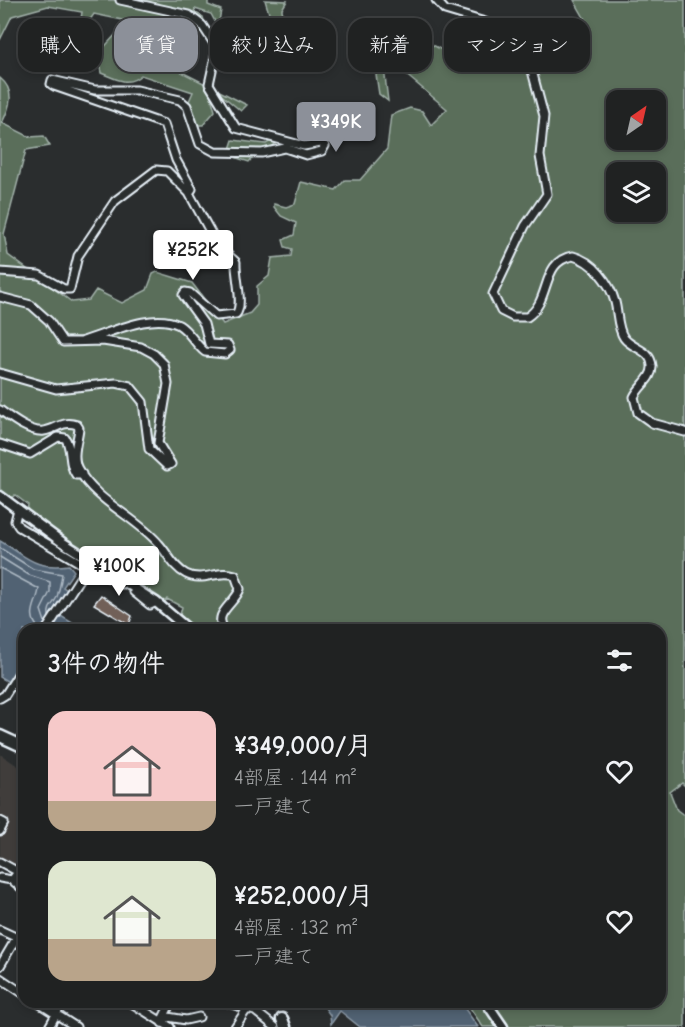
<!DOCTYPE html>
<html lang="ja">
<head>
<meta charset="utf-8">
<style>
	:root { --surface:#202222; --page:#282a2a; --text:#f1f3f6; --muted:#a2a4a5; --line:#3d3f40; --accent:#8c9099 }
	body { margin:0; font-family:"Comic Neue","Klee One",sans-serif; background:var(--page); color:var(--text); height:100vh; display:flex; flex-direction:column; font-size:22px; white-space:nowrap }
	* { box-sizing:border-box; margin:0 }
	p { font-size:20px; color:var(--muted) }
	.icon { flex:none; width:33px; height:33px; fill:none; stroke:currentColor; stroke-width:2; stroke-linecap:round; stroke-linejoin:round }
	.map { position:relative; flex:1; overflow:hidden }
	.sheet { position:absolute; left:18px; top:624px; width:648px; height:384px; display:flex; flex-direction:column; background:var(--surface); border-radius:18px; box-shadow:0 3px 9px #0003,0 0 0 2px var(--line) }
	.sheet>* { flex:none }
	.hud { position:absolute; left:18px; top:18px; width:650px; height:54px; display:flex; gap:12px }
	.needle { width:39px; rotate:34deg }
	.controls { position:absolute; left:606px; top:90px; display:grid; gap:12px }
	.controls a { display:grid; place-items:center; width:60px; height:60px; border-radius:12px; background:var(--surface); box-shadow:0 3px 9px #0003,0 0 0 2px var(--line); font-size:30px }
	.price { position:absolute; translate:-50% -51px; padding:0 14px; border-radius:6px; background:#fff; color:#222; font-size:20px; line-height:39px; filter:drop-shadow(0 2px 3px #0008) }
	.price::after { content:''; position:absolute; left:50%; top:36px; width:18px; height:14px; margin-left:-9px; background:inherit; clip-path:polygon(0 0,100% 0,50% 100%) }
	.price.active { background:var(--accent); color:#fff }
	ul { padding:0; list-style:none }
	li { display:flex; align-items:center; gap:18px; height:150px; padding:0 30px }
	li span { display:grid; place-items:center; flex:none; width:168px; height:120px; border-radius:18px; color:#555 }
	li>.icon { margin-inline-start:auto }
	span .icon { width:72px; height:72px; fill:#fffc; stroke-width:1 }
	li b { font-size:26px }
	h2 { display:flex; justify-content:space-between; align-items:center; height:72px; padding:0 30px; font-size:26px }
	.chip { padding:0 21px; border-radius:18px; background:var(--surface); box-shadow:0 3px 9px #0003,0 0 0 2px var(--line); font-size:21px; line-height:54px }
	.chip.active { background:var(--accent); color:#fff }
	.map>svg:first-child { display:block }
	.built { fill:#3f3d3b }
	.green { fill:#5a6e5a; stroke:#a1b0a9; stroke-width:1.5; fill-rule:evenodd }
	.water { fill:#516273; stroke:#8d9ba8; stroke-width:1.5 }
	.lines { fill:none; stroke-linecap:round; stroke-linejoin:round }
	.shore { stroke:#acb8c3; stroke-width:1.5 }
	.building { fill:#716158; stroke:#e8f1f8; stroke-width:1.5 }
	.highway-tunnel { stroke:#464a4c; stroke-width:10; stroke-dasharray:10 5; stroke-linecap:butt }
	.minor-casing { stroke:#e8f1f8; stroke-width:11 }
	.major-casing { stroke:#e8f1f8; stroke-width:13 }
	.highway-casing { stroke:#e8f1f8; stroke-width:15 }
	.minor { stroke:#2a2d2e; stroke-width:7 }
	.major { stroke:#2a2d2e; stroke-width:8 }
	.highway { stroke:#2a2d2e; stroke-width:10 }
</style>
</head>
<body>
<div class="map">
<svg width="685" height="1027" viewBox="0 0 685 1027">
	<rect width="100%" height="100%" fill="#2a2d2e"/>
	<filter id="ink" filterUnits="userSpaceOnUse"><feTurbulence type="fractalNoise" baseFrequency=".0167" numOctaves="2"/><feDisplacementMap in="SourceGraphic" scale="12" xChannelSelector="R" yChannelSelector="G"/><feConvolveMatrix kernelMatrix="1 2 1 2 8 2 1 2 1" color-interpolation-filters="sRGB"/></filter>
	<g filter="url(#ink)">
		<!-- built -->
		<path class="built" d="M0,754L24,770V873L0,860Z"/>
		<!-- green -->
		<path class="green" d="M0,0H208V5L221,10L218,27L211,14L195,9L194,12L203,17L205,25L201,32L194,34L199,40L193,45L159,46L158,60L247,105L241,111L217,91L210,93L215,111L203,125H194L189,101L193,92L141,75C128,87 116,79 101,73L98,54L117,33L153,39L156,27L94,14L85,27L80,26L82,12L48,6L12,16L0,40Z
			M265,0L287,1L282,9L284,27L275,33Z
			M574,0H685V786L682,783L670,792L677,810L685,816V1027H483L466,1002H660V630H227L218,616L217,621L222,630H195L180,615L182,607L167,599L163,604L70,543L27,512L28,505L15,495L10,499L0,493V78C16,91 10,107 2,123L30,137L44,136L50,146L26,150L4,234L8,255L72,302L89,300L96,290L122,303L147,290L153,274L157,272L192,283L223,324L250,313L257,305V286L269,276L272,258L291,256L292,249L285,247L283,240L294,235L296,223L281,216L274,207V204L286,207L295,204L301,182L336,190L345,180H360L387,149L391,115L410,108L422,111L431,125L447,109L392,63V58L402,53L415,35L447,53C475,47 499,52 521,68L539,57L531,23L541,19L556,31L568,34L586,21ZM616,100H656V140H616ZM616,172H656V212H616Z
			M371,53H377L383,60L388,101L379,94L375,68L368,61Z
			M233,140L266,144L271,141L278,142L267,150L258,151L249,162L228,155Z"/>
		<!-- water -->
		<path class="water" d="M0,541C28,557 34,570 69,565L74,571L63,587L67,590L54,612L84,630H24V691L0,677Z
			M321,1002H460L478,1027H360L340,1011L331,1024L330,1015Z"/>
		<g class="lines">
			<!-- shore -->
			<path class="shore" d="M0,548L33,569L62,574C61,580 60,587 58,593C57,603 47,605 49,616
				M0,557L29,575L50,582V592L41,610L45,622
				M0,568L39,589C37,605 25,614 40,630"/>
		</g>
		<!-- building -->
		<path class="building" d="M101,595L132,616L129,625L94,604Z"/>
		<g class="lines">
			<!-- highway-tunnel -->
			<path class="highway-tunnel" d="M277,1002L282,1019"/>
			<!-- minor casing -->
			<g class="minor-casing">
				<path id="minor" d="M120,0L189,15L202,25L217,48L209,84L236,128L304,146L321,143L325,146L322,151L306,155L285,148L262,153L215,152L200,144L187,106L180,100L137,90H95L52,80L51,84L54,86L164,124L176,160L192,189L189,193
					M436,0L445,10L485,22L531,67L544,116L540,156L547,194L525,226L493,294L501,311L513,317H527C552,301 540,261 573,256C593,261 610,283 615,302C618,313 617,328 624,338C632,349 651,349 652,366C653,378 639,386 634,397L638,413L652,423L685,432
					M0,272L39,275L64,289H70L78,256L115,201L156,170L167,171L189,193L218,246L236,262C235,275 244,305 236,314L216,316L190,293L185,292L183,295L204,324L209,344L228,345L230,350L225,354L205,352C196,345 189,331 179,325C153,311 110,333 83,341
					M0,297L31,305L49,321L63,342L103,341L141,347L154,354L164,364L168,384L158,443L171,464L167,466L149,449L143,402L130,386L116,383L56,389L0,373
					M0,410C11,418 30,433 44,431C57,429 63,420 77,425L79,428C78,440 71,457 78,469C96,502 135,516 159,544C168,554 173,567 186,574C203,583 218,569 235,575L240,589C235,604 211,614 225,630
					M0,444L30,454L58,437L65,438C73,449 67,463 76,475L82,474
					M18,509L15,521L19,527L87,567
					M134,592L150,605L156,602
					M46,630L87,567L122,584
					M0,698L5,695L24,665
					M0,821L4,823L0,831
					M0,862L24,875
					M0,878L12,880L18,872
					M12,880L24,890
					M0,930L24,941
					M0,966L17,937
					M0,978L24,994
					M37,1002L76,1027
					M130,1002L170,1027
					M226,1002L247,1009
					M162,1020L171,1002
					M162,1023L168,1017L186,1020L199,1017
					M49,1027L63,1002
					M235,1027L247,1009L255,1011L275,1027"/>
			</g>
			<!-- major casing -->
			<g class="major-casing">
				<path id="major" d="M0,496L62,542L156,602L189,630
					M486,1002L503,1027"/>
			</g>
			<!-- highway casing -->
			<g class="highway-casing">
				<path id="highway" d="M0,736L24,747
					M282,1019L285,1027"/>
			</g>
			<!-- minor -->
			<use href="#minor" class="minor"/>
			<!-- major -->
			<use href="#major" class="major"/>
			<!-- highway -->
			<use href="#highway" class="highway"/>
		</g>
	</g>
</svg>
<div class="controls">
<a><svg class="needle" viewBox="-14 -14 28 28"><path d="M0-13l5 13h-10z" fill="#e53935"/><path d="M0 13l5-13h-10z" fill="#a2a4a5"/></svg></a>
<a><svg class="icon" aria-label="layers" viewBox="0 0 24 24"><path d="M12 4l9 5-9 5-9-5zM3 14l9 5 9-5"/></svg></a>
</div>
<b class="price active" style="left:336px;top:153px">¥349K</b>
<b class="price" style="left:193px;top:281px">¥252K</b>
<b class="price" style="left:119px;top:597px">¥100K</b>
<div class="hud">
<a class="chip">購入</a>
<a class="chip active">賃貸</a>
<a class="chip">絞り込み</a>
<a class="chip">新着</a>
<a class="chip">マンション</a>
</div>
<section class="sheet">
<h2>3件の物件<svg class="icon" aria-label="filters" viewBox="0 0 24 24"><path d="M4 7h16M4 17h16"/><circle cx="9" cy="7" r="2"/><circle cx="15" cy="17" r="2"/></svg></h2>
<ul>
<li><span style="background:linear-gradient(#f6c9c9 75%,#b9a48a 0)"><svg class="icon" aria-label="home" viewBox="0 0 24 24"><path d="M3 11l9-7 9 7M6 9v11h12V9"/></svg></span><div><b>¥349,000/月</b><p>4部屋 · 144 m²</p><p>一戸建て</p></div><svg class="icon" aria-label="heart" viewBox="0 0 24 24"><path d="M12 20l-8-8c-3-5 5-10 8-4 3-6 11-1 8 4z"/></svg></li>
<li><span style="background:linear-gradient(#dfe7d0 65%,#b9a48a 0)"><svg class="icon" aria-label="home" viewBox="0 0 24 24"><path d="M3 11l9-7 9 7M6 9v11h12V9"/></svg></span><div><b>¥252,000/月</b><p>4部屋 · 132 m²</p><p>一戸建て</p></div><svg class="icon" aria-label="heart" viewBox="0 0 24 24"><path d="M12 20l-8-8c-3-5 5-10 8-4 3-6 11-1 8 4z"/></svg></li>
</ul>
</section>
</div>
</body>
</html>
